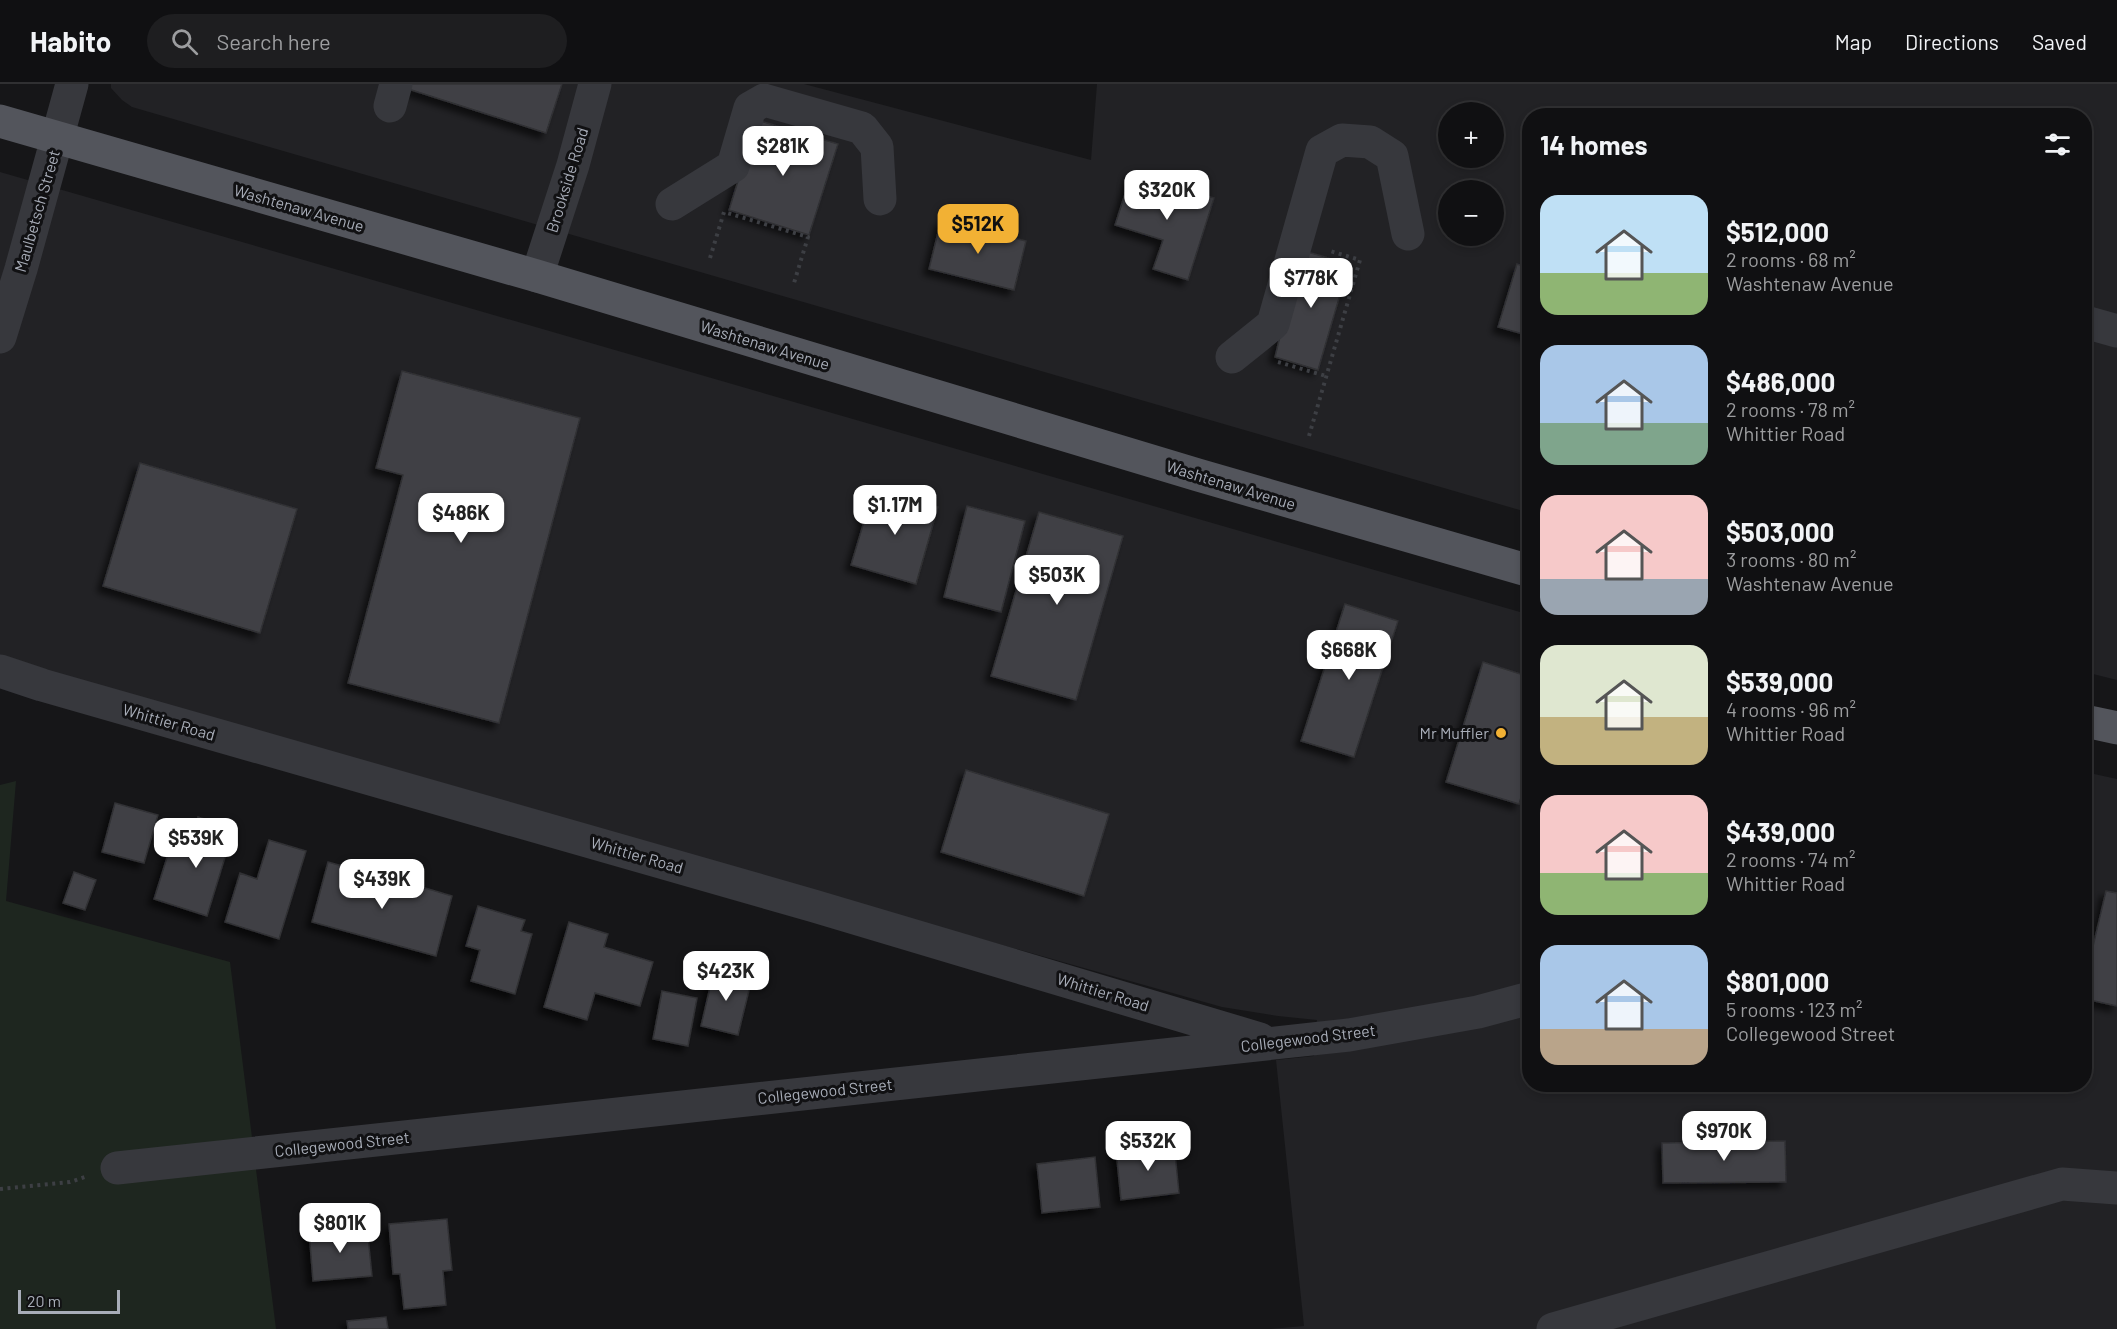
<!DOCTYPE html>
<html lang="en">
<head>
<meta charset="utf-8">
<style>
	:root { --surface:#101012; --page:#1e1e20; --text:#f1f3f6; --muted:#9c9d9f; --line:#303032; --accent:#f2b134 }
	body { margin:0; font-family:Barlow,sans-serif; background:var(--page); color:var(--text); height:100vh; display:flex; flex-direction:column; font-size:22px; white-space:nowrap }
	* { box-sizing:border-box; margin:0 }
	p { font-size:20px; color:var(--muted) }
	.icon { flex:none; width:33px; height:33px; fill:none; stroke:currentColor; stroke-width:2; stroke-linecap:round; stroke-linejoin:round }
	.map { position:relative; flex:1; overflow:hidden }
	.drawer { position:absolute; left:1522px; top:24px; width:570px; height:984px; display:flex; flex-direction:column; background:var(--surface); border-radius:24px; box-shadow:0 3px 9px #0003,0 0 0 2px var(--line) }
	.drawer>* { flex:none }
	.controls { position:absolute; left:1438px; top:18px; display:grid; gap:12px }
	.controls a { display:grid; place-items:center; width:66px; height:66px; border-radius:50%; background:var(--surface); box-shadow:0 3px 9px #0003,0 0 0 2px var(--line); font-size:30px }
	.scale { position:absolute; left:18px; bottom:15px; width:102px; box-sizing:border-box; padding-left:6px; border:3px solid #a8adb8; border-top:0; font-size:16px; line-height:21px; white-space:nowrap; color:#a8adb8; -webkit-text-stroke:4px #111113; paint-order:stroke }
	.price { position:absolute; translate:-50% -51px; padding:0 14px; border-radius:12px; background:#fff; color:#222; font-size:20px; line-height:39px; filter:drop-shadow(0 2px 3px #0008) }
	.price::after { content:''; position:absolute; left:50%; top:36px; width:18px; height:14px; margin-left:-9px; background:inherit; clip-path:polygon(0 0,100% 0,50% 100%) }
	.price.active { background:var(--accent); color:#111 }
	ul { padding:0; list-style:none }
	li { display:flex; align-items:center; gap:18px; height:150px; padding:0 18px }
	li span { display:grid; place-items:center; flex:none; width:168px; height:120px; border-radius:18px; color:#555 }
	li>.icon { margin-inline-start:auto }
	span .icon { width:72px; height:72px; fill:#fffc; stroke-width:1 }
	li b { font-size:26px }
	h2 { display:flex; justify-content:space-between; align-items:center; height:72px; padding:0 18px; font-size:26px }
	header { display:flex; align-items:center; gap:36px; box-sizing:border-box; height:84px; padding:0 30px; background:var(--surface); border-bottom:2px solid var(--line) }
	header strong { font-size:28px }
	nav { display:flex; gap:33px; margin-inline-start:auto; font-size:21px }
	.search { width:420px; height:54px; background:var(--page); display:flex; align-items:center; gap:15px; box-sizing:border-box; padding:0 21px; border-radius:33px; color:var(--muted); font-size:22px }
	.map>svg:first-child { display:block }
	.built { fill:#222225; fill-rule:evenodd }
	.green { fill:#1e261f }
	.building { fill:#404145; stroke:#303034; stroke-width:1.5; filter:url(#shadow) }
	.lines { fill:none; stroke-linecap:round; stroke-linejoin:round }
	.path { stroke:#3d3f44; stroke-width:4; stroke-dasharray:3 4.5; stroke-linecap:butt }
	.minor { stroke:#37383d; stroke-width:33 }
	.major { stroke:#53555c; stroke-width:33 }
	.poi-dot { fill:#f2b134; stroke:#111113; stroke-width:2 }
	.labels { text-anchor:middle; stroke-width:6; stroke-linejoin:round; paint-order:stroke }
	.street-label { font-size:16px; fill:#a8adb8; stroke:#111113 }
	.poi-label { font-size:16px; fill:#a8adb8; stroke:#111113; text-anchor:end }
</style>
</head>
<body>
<header>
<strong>Habito</strong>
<div class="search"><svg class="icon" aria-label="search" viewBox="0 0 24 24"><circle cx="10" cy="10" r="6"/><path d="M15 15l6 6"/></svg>Search here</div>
<nav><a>Map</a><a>Directions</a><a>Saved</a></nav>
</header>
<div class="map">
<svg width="2117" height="1245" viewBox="0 0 2117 1245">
	<defs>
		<filter id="shadow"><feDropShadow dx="-5.5" dy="5.5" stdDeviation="3" flood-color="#0009"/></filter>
	</defs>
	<rect width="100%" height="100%" fill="#161618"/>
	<!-- built -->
	<path class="built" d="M111,0H804L1091,76L1097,0H2117V596L2085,588V32H1530V429L132,23L122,16L111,4ZM1449,28H1494V74H1449ZM1449,106H1494V152H1449Z
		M0,88L1530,531V1000H2085V688L2117,695V1245H1270L1304,1242L1276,976L1314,972L1317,936L1278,932L1222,923L0,578Z"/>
	<!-- green -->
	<path class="green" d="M16,697L6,817L230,878L276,1245H0V701Z"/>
	<!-- building -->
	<path class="building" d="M403,0H562L546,49L402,3Z
		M757,36L838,60L809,151L729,126Z
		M1132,88L1214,114L1188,196L1153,185L1163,156L1115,141Z
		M941,136L1026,157L1014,206L929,185Z
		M1301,166L1349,180L1318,286L1275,273Z
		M1517,180L1530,184V252L1498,243Z
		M402,287L580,334L499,639L348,599L403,391L376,384Z
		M140,379L297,425L260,549L103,502Z
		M874,404L938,423L916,500L851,481Z
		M967,422L1025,437L1001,528L944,513Z
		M1039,428L1123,452L1076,616L991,592Z
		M1345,520L1398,537L1354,673L1301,657Z
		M1483,578L1530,593V684L1519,720L1446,698Z
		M966,686L1109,730L1084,812L941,768Z
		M115,719L158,731L144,779L102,768Z
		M198,733L234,744L207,832L154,815L169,767L186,772Z
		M269,756L306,767L279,855L225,838L240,789L257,795Z
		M328,778L368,789L366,797L403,807L405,798L452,812L436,872L312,838Z
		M74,788L96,796L85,826L63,819Z
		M2106,807L2117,809V922L2085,915V896Z
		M478,822L525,836L521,847L532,850L515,910L471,897L480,866L466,862Z
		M569,838L608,850L604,863L653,878L640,922L595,909L587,936L544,923Z
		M714,886L752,894L738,951L701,942Z
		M662,907L697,914L688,962L653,955Z
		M1785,1057L1786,1098L1663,1099L1662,1059Z
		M1174,1059L1179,1109L1121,1116L1116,1066Z
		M1095,1073L1100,1123L1042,1129L1037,1080Z
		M447,1135L452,1186L443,1187L446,1221L404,1225L400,1190H393L389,1140Z
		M367,1142L372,1192L313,1197L309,1147Z
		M386,1233L388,1245H348L347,1237Z"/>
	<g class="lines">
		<!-- path -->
		<path class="path" d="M710,174L724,128L808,153L794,199
			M1278,278L1326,292
			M1309,352L1360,176L1330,167
			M0,1105L70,1098L85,1093"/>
		<!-- minor -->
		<path class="minor" d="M390,22L396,0
			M672,120L733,82L750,24L764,16L862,44L877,63L880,115
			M537,192L573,81L595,0
			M2085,238L2117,247
			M0,253L21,185L72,0
			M1232,273L1273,240L1322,67L1342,56L1370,58L1392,72L1408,150
			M0,587L42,601L814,822L1260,955
			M117,1084L1349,951L1478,928L1530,914
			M1553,1245L2062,1100L2117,1104"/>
		<!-- major -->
		<path class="major" d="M0,37L537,192L1198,391L1530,487
			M2085,637L2117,644"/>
	</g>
	<!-- markers -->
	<circle class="poi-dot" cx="1501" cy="649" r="6"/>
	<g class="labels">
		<!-- street labels -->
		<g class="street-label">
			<text transform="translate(567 96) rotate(-73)" y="6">Brookside Road</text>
			<text transform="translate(299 124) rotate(16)" y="6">Washtenaw Avenue</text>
			<text transform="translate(37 127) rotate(-74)" y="6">Maulbetsch Street</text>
			<text transform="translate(765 261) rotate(17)" y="6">Washtenaw Avenue</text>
			<text transform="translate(1231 401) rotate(17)" y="6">Washtenaw Avenue</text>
			<text transform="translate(169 638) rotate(16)" y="6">Whittier Road</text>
			<text transform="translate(637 771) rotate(16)" y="6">Whittier Road</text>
			<text transform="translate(1103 908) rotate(17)" y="6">Whittier Road</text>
			<text transform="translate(1308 954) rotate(-7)" y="6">Collegewood Street</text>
			<text transform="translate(825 1007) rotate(-6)" y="6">Collegewood Street</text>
			<text transform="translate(342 1060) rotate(-6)" y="6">Collegewood Street</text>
		</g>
		<!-- poi labels -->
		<g class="poi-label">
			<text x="1489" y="655">Mr Muffler</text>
		</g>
	</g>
</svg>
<div class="controls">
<a>+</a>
<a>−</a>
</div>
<div class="scale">20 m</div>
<b class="price" style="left:783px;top:93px">$281K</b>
<b class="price" style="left:1167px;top:137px">$320K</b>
<b class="price active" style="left:978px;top:171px">$512K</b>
<b class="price" style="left:1311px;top:225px">$778K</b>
<b class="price" style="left:895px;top:452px">$1.17M</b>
<b class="price" style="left:461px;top:460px">$486K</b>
<b class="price" style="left:1057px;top:522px">$503K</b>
<b class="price" style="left:1349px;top:597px">$668K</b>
<b class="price" style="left:196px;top:785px">$539K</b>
<b class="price" style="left:382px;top:826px">$439K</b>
<b class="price" style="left:726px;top:918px">$423K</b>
<b class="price" style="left:1724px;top:1078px">$970K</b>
<b class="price" style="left:1148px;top:1088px">$532K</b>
<b class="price" style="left:340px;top:1170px">$801K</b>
<section class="drawer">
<h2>14 homes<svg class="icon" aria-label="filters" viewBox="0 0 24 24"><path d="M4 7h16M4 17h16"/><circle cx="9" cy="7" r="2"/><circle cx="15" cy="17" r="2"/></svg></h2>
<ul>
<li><span style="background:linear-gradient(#bfe0f5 65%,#8fb573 0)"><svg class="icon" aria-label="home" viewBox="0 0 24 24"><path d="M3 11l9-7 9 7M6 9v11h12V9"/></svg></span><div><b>$512,000</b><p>2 rooms · 68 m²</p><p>Washtenaw Avenue</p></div></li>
<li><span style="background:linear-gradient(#a9c7e8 65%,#7fa58c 0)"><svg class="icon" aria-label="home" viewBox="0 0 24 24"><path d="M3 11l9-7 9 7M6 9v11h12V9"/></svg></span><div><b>$486,000</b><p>2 rooms · 78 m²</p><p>Whittier Road</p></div></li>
<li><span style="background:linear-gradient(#f6c9c9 70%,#9aa5b1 0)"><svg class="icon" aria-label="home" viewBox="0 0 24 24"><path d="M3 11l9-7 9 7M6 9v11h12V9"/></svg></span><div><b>$503,000</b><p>3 rooms · 80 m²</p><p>Washtenaw Avenue</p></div></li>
<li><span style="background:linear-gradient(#dfe7d0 60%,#c2b280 0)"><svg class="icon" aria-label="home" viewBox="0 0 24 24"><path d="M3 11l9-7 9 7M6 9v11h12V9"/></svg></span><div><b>$539,000</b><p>4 rooms · 96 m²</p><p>Whittier Road</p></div></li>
<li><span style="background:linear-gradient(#f6c9c9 65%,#8fb573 0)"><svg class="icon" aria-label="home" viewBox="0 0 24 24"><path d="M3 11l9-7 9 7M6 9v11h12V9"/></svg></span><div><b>$439,000</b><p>2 rooms · 74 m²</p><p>Whittier Road</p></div></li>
<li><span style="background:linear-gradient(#a9c7e8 70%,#b9a48a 0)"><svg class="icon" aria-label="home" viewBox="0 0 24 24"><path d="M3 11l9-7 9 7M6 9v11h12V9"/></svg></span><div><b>$801,000</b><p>5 rooms · 123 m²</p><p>Collegewood Street</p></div></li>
</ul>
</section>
</div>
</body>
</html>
